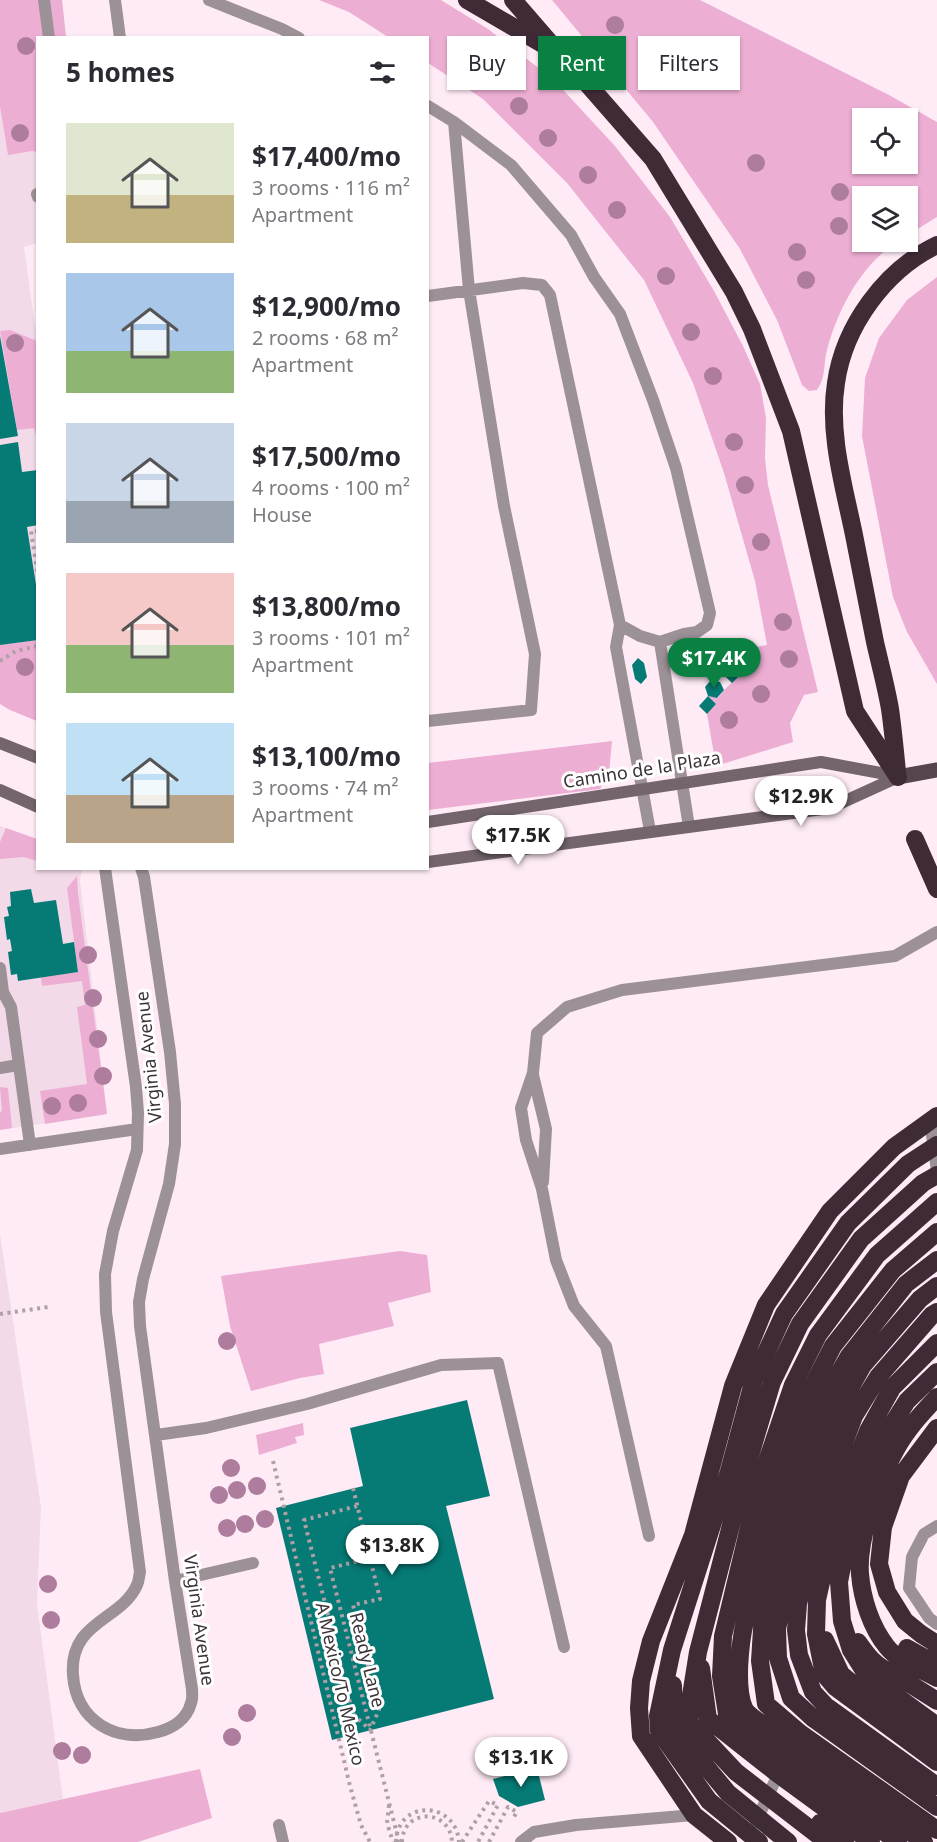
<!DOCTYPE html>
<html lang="en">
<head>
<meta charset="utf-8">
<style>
	:root { --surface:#fff; --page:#f7f7f7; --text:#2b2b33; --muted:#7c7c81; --accent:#0b8043 }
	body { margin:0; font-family:"Noto Sans",sans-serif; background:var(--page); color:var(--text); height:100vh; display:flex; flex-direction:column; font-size:22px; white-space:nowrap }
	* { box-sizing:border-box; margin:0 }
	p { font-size:20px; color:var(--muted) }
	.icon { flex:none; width:33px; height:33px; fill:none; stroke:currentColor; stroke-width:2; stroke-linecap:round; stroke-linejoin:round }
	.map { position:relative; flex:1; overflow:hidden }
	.panel { position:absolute; left:36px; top:36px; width:393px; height:834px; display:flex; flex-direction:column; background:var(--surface); border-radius:0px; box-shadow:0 2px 4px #0004 }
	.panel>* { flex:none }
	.banner { position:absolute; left:447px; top:36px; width:399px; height:54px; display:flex; gap:12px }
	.buttons { position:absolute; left:852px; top:108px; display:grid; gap:12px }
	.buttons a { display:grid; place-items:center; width:66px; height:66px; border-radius:0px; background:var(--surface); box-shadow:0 2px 4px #0004; font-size:30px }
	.price { position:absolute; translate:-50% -51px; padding:0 14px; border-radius:21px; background:#fff; color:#222; font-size:20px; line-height:39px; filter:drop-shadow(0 2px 3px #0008) }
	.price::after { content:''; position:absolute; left:50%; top:36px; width:18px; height:14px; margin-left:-9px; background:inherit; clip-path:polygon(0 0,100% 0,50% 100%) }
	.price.on { background:var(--accent); color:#fff }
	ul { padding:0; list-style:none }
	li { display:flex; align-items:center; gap:18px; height:150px; padding:0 30px }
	li span { display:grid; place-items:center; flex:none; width:168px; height:120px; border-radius:0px; color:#555 }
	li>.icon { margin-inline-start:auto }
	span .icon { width:72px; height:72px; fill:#fffc; stroke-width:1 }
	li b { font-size:26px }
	h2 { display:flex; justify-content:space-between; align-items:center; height:72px; padding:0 30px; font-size:26px }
	.chip { padding:0 21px; border-radius:0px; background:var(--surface); box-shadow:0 2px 4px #0004; font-size:21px; line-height:54px }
	.chip.on { background:var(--accent); color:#fff }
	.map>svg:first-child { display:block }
	.built { fill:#f3dae9 }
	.green { fill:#edaed3; fill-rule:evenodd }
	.building { fill:#067b76 }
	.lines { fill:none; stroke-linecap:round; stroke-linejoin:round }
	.path { stroke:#afa0a8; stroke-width:4; stroke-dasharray:3 4.5; stroke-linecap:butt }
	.lane { stroke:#9c9197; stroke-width:12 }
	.street { stroke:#9c9197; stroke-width:12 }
	.secondary { stroke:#73646d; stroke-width:12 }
	.primary { stroke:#56454f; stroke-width:15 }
	.highway { stroke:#3e2b36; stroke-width:18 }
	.path-bridge { stroke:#afa0a8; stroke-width:4; stroke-dasharray:3 4.5; stroke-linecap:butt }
	.tree { fill:#ae7d9d }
	.labels { text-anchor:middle; stroke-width:6; stroke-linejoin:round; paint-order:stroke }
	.street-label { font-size:18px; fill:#3c3338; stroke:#fff }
</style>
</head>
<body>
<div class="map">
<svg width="937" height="1842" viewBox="0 0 937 1842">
	<rect width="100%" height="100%" fill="#ffebf6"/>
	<!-- built -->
	<path class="built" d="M0,0H62L66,37L38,38L37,243L24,247L38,347L37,721L10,710L0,704Z
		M0,826L37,839L38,868H80L82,870L80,880L107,1114L0,1130Z
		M0,1234L41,1507L37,1604L63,1799L0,1813Z"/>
	<!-- green -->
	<path class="green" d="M0,0H62L66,37L38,38L37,152L32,151L8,155L0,106Z
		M319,0H441L488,29L553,79L615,146L670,217L714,291L743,346L760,384L766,418L765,458L768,485L818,692L804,695L790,723L793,742L716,766L707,714L716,704L708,696L718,698L724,690L752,664L738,650L767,645L755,581L724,473L693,383L644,280L567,183L483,99L428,63V38L388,37L349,12Z
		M552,0H700L889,95L937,122V217L908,235V196H862V242H897C860,265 836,313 826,354C824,366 825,379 817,390L809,391L802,385L777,320L740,249L653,122ZM862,118H908V164H862Z
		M937,277V684L907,632L893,597L862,436L865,378L879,338L907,300Z
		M10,330L37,341V440L34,428L17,430L0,331Z
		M37,640V721L10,710L0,704V645Z
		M612,741L609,773L600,789L428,810V763Z
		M6,828L37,839V861L24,857L0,859V842Z
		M77,876L78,893L107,1114L45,1124L40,1091L87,1084L77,1007L85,1005L82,981L42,986L41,977L78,971L67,888Z
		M0,1087L8,1088L12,1128L0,1130V1112L2,1111Z
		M400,1251L427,1255L431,1292L388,1303L394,1326L319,1344L324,1374L300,1378L251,1391L230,1326L221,1276Z
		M303,1423L304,1435L295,1437L297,1443L259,1455L256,1435Z
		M200,1769L212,1818L138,1842H0V1813Z"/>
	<!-- building -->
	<path class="building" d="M0,336L18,436L0,439Z
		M18,442L22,472L38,470V525L27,527L38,598V640L0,645V445Z
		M738,650L752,664L732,683L718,669Z
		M638,658L644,663L647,677L641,684L635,679L632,665Z
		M711,680L720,682L724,690L717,698L708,696L705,687Z
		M708,696L716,704L707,714L699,706Z
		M31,889L34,903L56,900L63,944L74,942L78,972L18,981L17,974L11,975L8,952L12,951L10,939L7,940L4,917L9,916L7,907L11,906L10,892Z
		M467,1400L490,1496L446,1506L494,1699L332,1740L276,1508L363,1486L350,1428Z
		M537,1768L545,1800L518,1807L499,1796L493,1779Z"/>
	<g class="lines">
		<!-- path -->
		<path class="path" d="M38,531H31L38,576
			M0,661L16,651L38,646
			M0,1314L48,1307
			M273,1461L350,1786L361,1825L370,1842
			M353,1488L380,1599L353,1605L379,1710L370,1730
			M357,1506L304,1520L353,1714L370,1730
			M371,1558L330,1568L399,1842
			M389,1805L387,1823L393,1842
			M402,1842C403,1808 450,1808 452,1842
			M462,1842L489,1801L498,1805L478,1842
			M489,1842L508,1807L517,1812L512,1820"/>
		<!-- lane -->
		<path class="lane" d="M44,0L49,38
			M115,0L120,38
			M209,0L282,29L299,38
			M428,106L454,122L511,165L571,235L594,277L620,314L653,400L676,468L710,613L707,625L697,632L684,634L660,642L640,636L620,625L550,295L542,285L523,283L428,296
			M620,625L616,647L650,831
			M660,642L689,827
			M428,721L531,710L535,654L504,506L469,290L454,122
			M105,868L136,1087L138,1113L137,1150L113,1231L105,1274L106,1312L140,1572C139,1576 139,1581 137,1585C121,1621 69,1621 73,1675C76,1721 116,1744 158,1732C173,1728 187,1719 191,1703C193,1699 192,1693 192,1689L175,1581L140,1326L139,1302L143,1279L169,1184L175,1144V1104L170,1052L144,877L141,868
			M0,968L3,992L11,1007L30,1145
			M0,1068L18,1065
			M533,1075L546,1129L543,1182
			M930,1121L937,1171
			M0,1149L137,1129
			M156,1435L206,1428L307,1404L441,1365L498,1363L564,1647
			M937,1526L924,1534L912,1557L909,1588L929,1618L937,1624
			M649,1536L606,1346L574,1306L556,1260L542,1189L526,1140L521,1108L533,1073L537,1033L567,1007L622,990L895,956L937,932
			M175,1581L253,1563
			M756,1822L780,1770
			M279,1825L283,1842
			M521,1842L534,1832L576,1825L694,1815"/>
		<!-- street -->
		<path class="street" d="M37,194L38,197"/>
		<!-- secondary -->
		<path class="secondary" d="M0,743L38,758
			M0,790L38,807
			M428,822L821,762L897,776
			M428,862L830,808L898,777"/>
		<!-- primary -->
		<path class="primary" d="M898,777L937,770"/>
		<!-- highway -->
		<path class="highway" d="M467,0L563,56L653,159L734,292L752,329L791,431L855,711L898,777
			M513,0L551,44
			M897,772C895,751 893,730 890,709C886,686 880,664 875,642C868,607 861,571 854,535C844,486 828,433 836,383C844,326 885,270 937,245
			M915,839L937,889
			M937,1260L906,1284L849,1356L824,1400L791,1489L763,1614L760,1661L766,1704L800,1733L937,1830
			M937,1286L920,1299L863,1365L838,1410L808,1495L784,1596L777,1629L778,1658L791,1698L814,1719L937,1807
			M937,1312L932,1315L878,1377L854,1416L823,1498L798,1604L796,1630L799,1655L813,1692L826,1706L937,1786
			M937,1343L892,1388L868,1431L839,1503L817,1600L816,1634L824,1674L835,1687L937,1762
			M937,1372L907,1401L881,1442L854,1506L839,1582L842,1621L851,1650L866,1674L937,1726
			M937,1397C928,1407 918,1417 910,1428C885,1460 857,1534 860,1574C862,1599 871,1627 887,1647C899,1662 920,1668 937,1678
			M937,1428L901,1476L883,1527L879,1564L887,1592L905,1621L921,1634L937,1644
			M825,1640L841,1674L848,1680L937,1745
			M858,1642C867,1655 876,1667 891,1672L937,1701
			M907,1648L925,1658L937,1660
			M701,1668L708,1719L778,1774L871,1842
			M673,1685L674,1728L728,1793L788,1842
			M820,1823L845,1842
			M728,1842L694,1815L641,1736L639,1708L641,1681L651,1641L693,1535L733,1386L766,1305L830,1211L894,1147L937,1116
			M759,1842L709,1801L659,1731L658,1716L672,1650L728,1475L754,1379L784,1314L848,1223L908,1164L937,1145
			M827,1842L736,1772L690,1723L689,1708L698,1652L743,1479L772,1382L800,1324L861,1239L923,1183L937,1175
			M898,1842L785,1760L727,1714L721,1676L723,1636L760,1482L793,1385L818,1335L877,1255L937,1202
			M924,1842C873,1805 821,1770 772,1731C765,1726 747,1715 744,1708C735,1687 740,1643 745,1621L775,1486L809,1393L833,1346L893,1270L937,1232"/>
		<!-- path-bridge -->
		<path class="path-bridge" d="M396,1842C397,1799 456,1800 459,1842"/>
	</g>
	<!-- trees -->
	<g class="tree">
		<circle cx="615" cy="25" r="9"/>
		<circle cx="26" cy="46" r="9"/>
		<circle cx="686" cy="70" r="9"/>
		<circle cx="519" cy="106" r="9"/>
		<circle cx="20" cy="133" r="9"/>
		<circle cx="548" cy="138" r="9"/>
		<circle cx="756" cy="163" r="9"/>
		<circle cx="588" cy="175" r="9"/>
		<circle cx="840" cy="192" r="9"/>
		<circle cx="617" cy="210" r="9"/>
		<circle cx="839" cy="226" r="9"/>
		<circle cx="797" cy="252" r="9"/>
		<circle cx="666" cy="276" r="9"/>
		<circle cx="806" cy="280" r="9"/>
		<circle cx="691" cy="332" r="9"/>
		<circle cx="15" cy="343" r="9"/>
		<circle cx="713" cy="376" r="9"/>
		<circle cx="734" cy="442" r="9"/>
		<circle cx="745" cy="485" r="9"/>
		<circle cx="761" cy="542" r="9"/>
		<circle cx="783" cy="622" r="9"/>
		<circle cx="789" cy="659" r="9"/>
		<circle cx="25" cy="667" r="9"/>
		<circle cx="761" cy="694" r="9"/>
		<circle cx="729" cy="720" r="9"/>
		<circle cx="88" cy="955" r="9"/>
		<circle cx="93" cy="998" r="9"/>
		<circle cx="98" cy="1039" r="9"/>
		<circle cx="103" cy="1076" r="9"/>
		<circle cx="78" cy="1103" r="9"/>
		<circle cx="52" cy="1106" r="9"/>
		<circle cx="227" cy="1341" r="9"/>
		<circle cx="231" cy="1468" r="9"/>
		<circle cx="257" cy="1486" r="9"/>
		<circle cx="237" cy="1490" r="9"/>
		<circle cx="219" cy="1495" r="9"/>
		<circle cx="265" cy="1519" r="9"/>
		<circle cx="245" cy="1524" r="9"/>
		<circle cx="227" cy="1528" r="9"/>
		<circle cx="48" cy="1584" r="9"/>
		<circle cx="51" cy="1620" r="9"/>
		<circle cx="247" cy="1713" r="9"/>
		<circle cx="232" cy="1737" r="9"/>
		<circle cx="62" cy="1751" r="9"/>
		<circle cx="82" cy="1755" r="9"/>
	</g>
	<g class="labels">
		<!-- street labels -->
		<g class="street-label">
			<text transform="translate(642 770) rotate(-9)" y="6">Camino de la Plaza</text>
			<text transform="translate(149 1057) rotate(-96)" y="6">Virginia Avenue</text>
			<text transform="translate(199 1620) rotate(82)" y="6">Virginia Avenue</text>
			<text transform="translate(367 1660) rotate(76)" y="6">Ready Lane</text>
			<text transform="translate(340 1684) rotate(77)" y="6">A Mexico/To Mexico</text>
		</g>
	</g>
</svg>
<div class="buttons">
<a><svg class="icon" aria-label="locate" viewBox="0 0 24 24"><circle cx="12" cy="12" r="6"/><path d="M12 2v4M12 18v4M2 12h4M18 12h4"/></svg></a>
<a><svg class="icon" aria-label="layers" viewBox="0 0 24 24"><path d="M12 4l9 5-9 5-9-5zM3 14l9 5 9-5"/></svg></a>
</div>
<b class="price on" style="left:714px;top:689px">$17.4K</b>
<b class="price" style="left:801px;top:827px">$12.9K</b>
<b class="price" style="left:518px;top:866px">$17.5K</b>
<b class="price" style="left:392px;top:1576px">$13.8K</b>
<b class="price" style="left:521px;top:1788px">$13.1K</b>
<div class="banner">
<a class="chip">Buy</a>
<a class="chip on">Rent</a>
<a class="chip">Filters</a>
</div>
<section class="panel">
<h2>5 homes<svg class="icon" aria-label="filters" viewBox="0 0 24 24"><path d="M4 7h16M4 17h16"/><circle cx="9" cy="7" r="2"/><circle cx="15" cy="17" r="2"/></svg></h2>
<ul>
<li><span style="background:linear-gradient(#dfe7d0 60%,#c2b280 0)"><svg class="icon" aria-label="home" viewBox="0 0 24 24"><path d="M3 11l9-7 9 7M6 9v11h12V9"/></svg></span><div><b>$17,400/mo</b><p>3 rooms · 116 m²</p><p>Apartment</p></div></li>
<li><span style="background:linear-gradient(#a9c7e8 65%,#8fb573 0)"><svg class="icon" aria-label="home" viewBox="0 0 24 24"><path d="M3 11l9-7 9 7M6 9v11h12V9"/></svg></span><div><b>$12,900/mo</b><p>2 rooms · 68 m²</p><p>Apartment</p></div></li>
<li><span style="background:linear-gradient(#c9d6e8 65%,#9aa5b1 0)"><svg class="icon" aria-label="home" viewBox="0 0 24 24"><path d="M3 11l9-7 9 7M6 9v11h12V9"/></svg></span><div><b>$17,500/mo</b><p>4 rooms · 100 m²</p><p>House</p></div></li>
<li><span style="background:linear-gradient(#f6c9c9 60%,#8fb573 0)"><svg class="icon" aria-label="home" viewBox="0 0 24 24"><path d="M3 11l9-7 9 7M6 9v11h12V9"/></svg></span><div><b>$13,800/mo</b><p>3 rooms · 101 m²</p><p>Apartment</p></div></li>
<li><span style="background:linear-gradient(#bfe0f5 60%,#b9a48a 0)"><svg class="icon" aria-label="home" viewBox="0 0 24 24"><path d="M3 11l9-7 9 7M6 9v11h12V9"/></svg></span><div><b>$13,100/mo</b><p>3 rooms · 74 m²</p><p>Apartment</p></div></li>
</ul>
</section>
</div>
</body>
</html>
